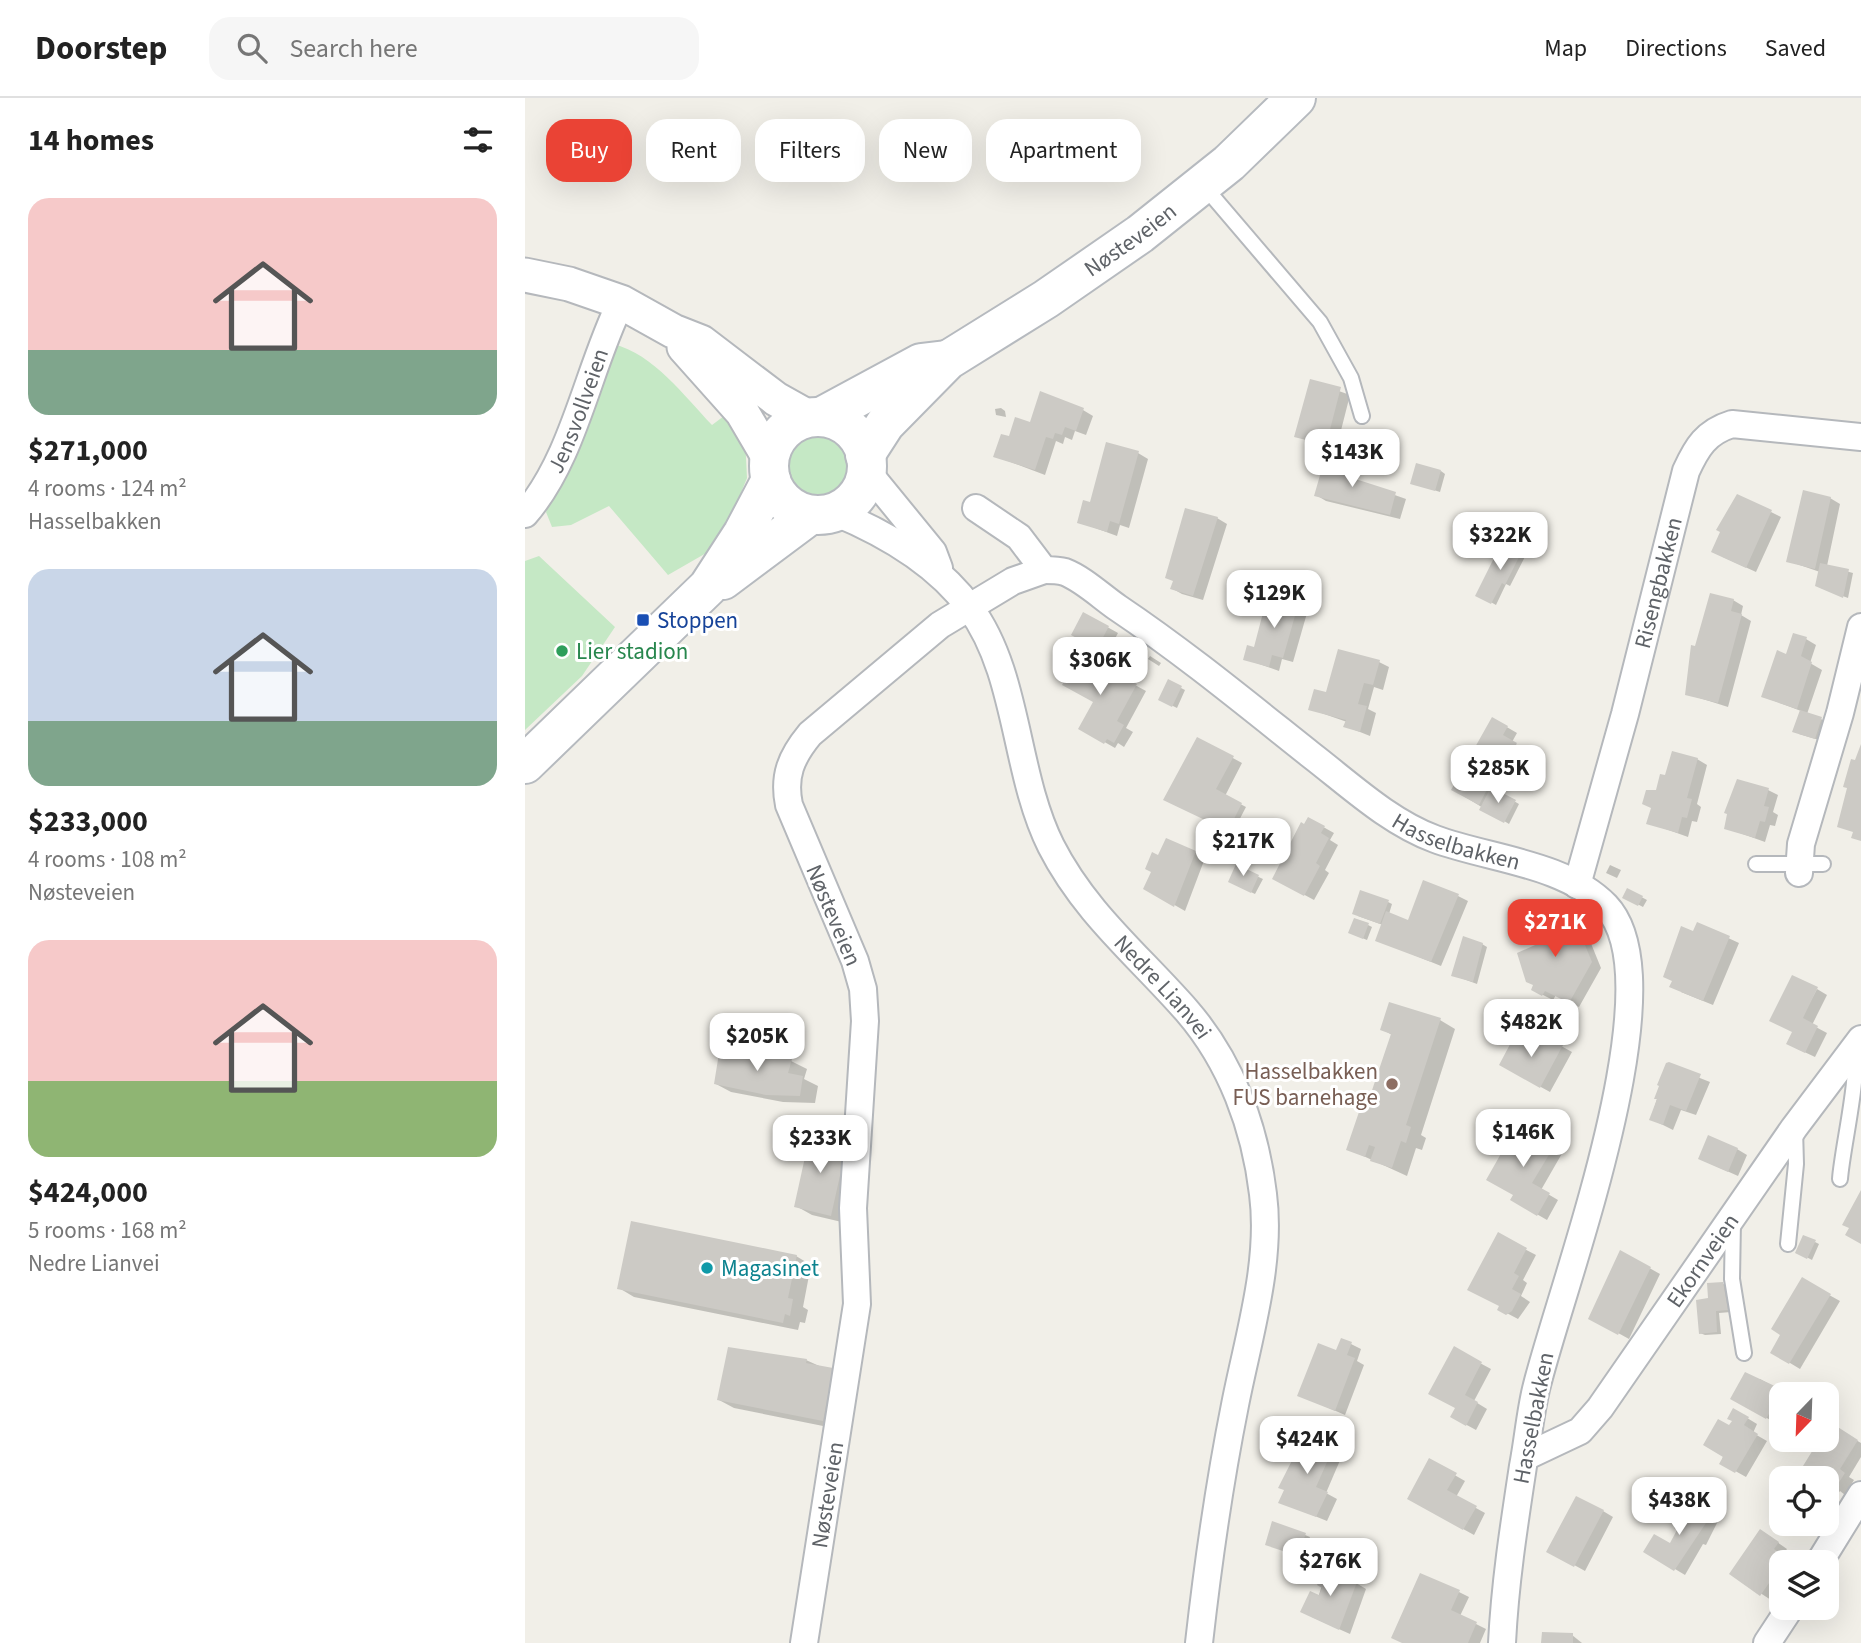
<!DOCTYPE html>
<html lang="en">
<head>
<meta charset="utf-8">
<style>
	:root { --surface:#fff; --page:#f6f6f6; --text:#222; --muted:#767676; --line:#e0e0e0; --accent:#ea4335 }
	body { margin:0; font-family:"Source Sans 3",sans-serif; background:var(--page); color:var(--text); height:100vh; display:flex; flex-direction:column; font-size:26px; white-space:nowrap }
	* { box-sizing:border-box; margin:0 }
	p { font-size:23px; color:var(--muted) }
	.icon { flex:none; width:38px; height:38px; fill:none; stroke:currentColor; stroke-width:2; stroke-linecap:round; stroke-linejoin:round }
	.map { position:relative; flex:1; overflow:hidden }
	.details { display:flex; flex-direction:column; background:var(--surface); width:525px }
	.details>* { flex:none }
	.banner { position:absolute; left:21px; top:21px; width:665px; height:63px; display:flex; gap:14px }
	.needle { width:46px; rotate:203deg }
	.tools { position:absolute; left:1244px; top:1284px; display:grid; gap:14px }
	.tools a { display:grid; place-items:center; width:70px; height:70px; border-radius:14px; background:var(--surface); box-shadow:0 7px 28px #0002; font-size:35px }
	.price { position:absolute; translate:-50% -60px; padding:0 16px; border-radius:14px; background:#fff; color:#222; font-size:23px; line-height:46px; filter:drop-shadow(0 2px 4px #0008) }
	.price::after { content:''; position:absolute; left:50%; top:42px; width:21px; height:16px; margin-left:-10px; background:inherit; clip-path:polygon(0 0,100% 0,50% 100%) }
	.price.current { background:var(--accent); color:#fff }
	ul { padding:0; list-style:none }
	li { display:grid; align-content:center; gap:14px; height:371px; padding:0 28px }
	li span { display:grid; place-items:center; height:217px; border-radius:21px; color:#555 }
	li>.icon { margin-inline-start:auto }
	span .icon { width:126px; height:126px; fill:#fffc; stroke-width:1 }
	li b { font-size:30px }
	h2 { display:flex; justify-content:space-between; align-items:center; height:84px; padding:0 28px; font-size:30px }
	.chip { padding:0 24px; border-radius:21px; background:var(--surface); box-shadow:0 7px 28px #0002; font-size:24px; line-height:63px }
	.chip.current { background:var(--accent); color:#fff }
	header { display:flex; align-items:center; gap:42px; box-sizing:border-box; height:98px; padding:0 35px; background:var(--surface); border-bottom:2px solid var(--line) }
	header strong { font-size:33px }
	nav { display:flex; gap:38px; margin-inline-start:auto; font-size:24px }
	.search { width:490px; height:63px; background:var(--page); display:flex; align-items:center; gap:18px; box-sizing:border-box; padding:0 24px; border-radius:21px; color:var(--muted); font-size:26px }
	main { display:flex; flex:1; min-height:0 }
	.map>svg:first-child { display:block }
	.green { fill:#c5e8c5 }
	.shadow { fill:#0003 }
	.building { fill:#cccac5 }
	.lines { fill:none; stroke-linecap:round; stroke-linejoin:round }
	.service-casing { stroke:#b5b8bc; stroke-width:18 }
	.minor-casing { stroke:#b5b8bc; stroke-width:30 }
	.tertiary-casing { stroke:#b5b8bc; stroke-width:37 }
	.secondary-casing { stroke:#b6babf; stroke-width:42 }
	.service { stroke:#fff; stroke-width:14 }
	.minor { stroke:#fff; stroke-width:26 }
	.tertiary { stroke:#fff; stroke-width:33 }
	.secondary { stroke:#fff; stroke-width:38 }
	.transit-dot { fill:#1a4fb4; stroke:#fff; stroke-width:2.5 }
	.leisure-dot { fill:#2e9e5b; stroke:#fff; stroke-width:2.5 }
	.education-dot { fill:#8d6e63; stroke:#fff; stroke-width:2.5 }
	.culture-dot { fill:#0f9aa8; stroke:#fff; stroke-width:2.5 }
	.labels { text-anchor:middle; stroke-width:6; stroke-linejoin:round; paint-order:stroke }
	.street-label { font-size:23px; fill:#5f6368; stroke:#fff }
	.transit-label { font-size:23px; fill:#164399; stroke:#fff; text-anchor:start }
	.leisure-label { font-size:23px; fill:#27864d; stroke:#fff; text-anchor:start }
	.education-label { font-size:23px; fill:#785e54; stroke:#fff; text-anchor:end }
	.culture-label { font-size:23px; fill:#0d838f; stroke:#fff; text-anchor:start }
</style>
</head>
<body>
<header>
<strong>Doorstep</strong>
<div class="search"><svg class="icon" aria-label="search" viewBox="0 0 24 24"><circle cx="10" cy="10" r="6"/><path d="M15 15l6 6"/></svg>Search here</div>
<nav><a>Map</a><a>Directions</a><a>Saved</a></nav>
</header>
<main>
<section class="details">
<h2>14 homes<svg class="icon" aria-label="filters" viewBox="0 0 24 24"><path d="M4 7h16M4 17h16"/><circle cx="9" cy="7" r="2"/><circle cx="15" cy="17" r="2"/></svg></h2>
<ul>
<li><span style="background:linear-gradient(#f6c9c9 70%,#7fa58c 0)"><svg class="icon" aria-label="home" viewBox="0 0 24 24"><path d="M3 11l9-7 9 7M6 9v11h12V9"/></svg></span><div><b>$271,000</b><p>4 rooms · 124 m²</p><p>Hasselbakken</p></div></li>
<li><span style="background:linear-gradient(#c9d6e8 70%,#7fa58c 0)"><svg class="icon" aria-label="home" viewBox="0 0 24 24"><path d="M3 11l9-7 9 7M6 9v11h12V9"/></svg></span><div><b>$233,000</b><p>4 rooms · 108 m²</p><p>Nøsteveien</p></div></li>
<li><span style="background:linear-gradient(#f6c9c9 65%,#8fb573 0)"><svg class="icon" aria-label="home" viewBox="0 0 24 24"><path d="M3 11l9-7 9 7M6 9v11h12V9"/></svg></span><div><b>$424,000</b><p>5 rooms · 168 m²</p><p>Nedre Lianvei</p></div></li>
</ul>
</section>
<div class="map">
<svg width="1336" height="1545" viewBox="0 0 1336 1545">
	<rect width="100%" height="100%" fill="#f1efe8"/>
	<!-- green -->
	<path class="green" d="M88,246C129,256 159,298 187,327L203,315L220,340L222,380L207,417L183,454L143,477L84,408L46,427L27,429L21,414L67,308Z
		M261 368a33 33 0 1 1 66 0a33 33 0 1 1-66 0Z
		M14,458L90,529L57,578L0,632V463Z"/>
	<!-- shadow -->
	<path class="shadow" d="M786,283L825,297L811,352L771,338Z
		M476,310L480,313L481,319L471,317L470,311Z
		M558,312L568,318L561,337L550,333L547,342L540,339L538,346L531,343L520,377L470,358L485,340L506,326Z
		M613,355L623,361L604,430L595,427L592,438L554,424Z
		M823,368L833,373L830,383L881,401L875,421L801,403L791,397Z
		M916,373L920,376L915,394L887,385Z
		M1305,400L1315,406L1302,468L1328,475L1323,500L1296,490L1295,474L1263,463Z
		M1246,414L1256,419L1231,474L1198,459Z
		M692,420L702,426L678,502L657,496L648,491Z
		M992,442L1005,449L985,488L981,486L971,507L953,497L983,459Z
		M774,502L784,508L768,564L757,561L754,573L720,561Z
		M1208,502L1218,508L1216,517L1226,523L1203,609L1162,596L1171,551Z
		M559,516L593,535L582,556L548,537Z
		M1281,541L1291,547L1285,565L1297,572L1282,616L1301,623L1294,642L1274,636L1276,613L1239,599Z
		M555,557L621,593L601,630L608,634L599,649L593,645L590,650L555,630L570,603Z
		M625,558L636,565L634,568L623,561Z
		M854,564L864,569L858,592L849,589L843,611L851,615L845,638L820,628L822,624L785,611Z
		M644,584L660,592L652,610L636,602Z
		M968,621L992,635L987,644L1000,652L993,663L1001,667L995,678L985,672L973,694L994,706L984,726L929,692Z
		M673,641L717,665L700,698L721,709L708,734L650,707Z
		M1172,661L1182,667L1172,706L1176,709L1172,724L1167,723L1163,739L1124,725L1132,693L1141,679Z
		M1243,692L1253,697L1248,714L1253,717L1250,728L1245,727L1240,744L1201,730Z
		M784,721L809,735L805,742L813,747L800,772L804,775L789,802L750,781Z
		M670,754L680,760L660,813L620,790L634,759Z
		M1085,767L1096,772L1092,780L1081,775Z
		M712,769L738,781L730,796L709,786Z
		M1103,792L1122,802L1118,809L1099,799Z
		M933,798L943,803L916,868L852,842L858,827L833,818L863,804L867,806L864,816L884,824Z
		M1033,813L1039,820L1034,821L1037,828L1049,839L1055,837L1065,843L1076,870L1054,909L1031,897L1028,902L1008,892L1027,843L1007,832Z
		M1173,826L1214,845L1188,907L1156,894Z
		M843,827L847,829L842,842L830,837Z
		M957,846L962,849L952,886L933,879Z
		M1292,891L1302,897L1287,927L1302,935L1290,959L1273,951L1269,934Z
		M915,922L930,931L896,1037L901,1040L897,1052L891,1050L882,1078L823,1051L842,1015L867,937L857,931Z
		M1018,938L1047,954L1025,994L976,967L1012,950Z
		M266,963L282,971L279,981L293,988L290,1005L258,1004L206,994L191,986Z
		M1142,967L1185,984L1171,1017L1156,1012L1148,1032L1126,1021Z
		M1006,1032L1039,1052L1016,1092L1033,1102L1022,1122L987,1102Z
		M316,1042L332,1051L321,1125L287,1117L271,1108L295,1045Z
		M1212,1051L1222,1057L1213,1078L1175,1061Z
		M973,1137L1011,1157L998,1182L1002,1185L996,1198L1005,1204L993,1221L974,1211Z
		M1290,1144L1294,1146L1287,1162L1272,1154Z
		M1096,1154L1135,1176L1104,1241L1066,1220Z
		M271,1158L286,1167L278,1209L283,1212L280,1225L275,1224L273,1232L109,1199L94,1190Z
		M1277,1182L1315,1203L1275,1271L1247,1254L1258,1236Z
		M1198,1186L1202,1188L1206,1214L1194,1215L1196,1236L1180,1237L1175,1235L1185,1202Z
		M826,1246L836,1251L832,1263L839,1267L820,1317L774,1297L812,1255Z
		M929,1251L966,1271L949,1303L962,1311L951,1332L927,1319L932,1310Z
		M281,1262L323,1281L313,1331L209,1310L194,1302Z
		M1235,1281L1263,1297H1256V1317L1252,1326L1208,1300Z
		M1209,1312L1232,1326L1228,1335L1242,1343L1221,1379L1196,1365L1209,1323Z
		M1305,1327L1336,1345V1359L1324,1379L1329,1382L1320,1397L1315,1393L1302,1413V1332Z
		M809,1347L819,1353L801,1395L812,1401L802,1423L755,1404Z
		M905,1363L940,1383L931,1399L960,1415L949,1437L884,1401Z
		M1180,1405L1197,1415L1181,1447L1178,1446L1160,1477L1120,1453L1145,1447Z
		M1078,1413L1088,1419L1060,1473L1024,1453Z
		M780,1437L785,1439L778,1459L746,1448Z
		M1245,1439L1262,1451L1257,1458L1266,1464L1256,1465V1487L1246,1502L1206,1476Z
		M803,1468L841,1491L825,1536L787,1519Z
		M934,1494L944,1499L935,1518L961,1531L955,1545H878Z
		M1047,1537L1057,1545H1019Z"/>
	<!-- building -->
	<path class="building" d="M785,281L816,289L801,347L769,339Z
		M515,293L559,310L551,333L540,329L537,337L530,335L528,341L521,339L510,372L468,359L476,336L484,338L490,319L505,324Z
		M581,344L614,353L594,426L585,423L582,434L552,425L558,402L565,404Z
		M800,360L824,366L821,378L871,394L865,417L789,398Z
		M891,365L916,372L910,393L885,386Z
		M1278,392L1306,399L1290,471L1261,464Z
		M1212,396L1247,412L1221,470L1186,454L1195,434L1191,432Z
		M660,410L693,419L668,498L645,491L648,483L640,480Z
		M991,440L1001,445L980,487L977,485L966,506L950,498L973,452L982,457Z
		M1295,465L1324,471L1318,500L1290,488Z
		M748,493L775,500L758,560L747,557L744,569L718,562L722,547L729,549L740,507L744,508Z
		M1185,495L1209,501L1206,513L1217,516L1193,605L1160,597L1166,547L1170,548Z
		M558,514L584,528L572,551L546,537Z
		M1268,535L1282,539L1276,558L1287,564L1272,611L1236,599L1252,552L1261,556Z
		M813,551L855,562L848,587L839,585L833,606L842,608L835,634L818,629L821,622L783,612L789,591L801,594Z
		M555,554L612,586L592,623L599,627L589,645L582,641L579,646L553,631L568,604L537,587Z
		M643,581L657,588L647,609L633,602Z
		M1275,612L1297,619L1290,641L1267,634Z
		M967,619L983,628L978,637L992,645L984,656L992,660L985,673L974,668L954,707L926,692Z
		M672,639L709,658L691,691L717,705L703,733L638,702Z
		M1336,646V743L1326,740L1328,734L1312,729L1322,690L1318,689L1326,661L1330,662Z
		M1147,653L1173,660L1162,700L1167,701L1162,720L1157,719L1153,735L1121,726L1126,710L1117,706L1121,692H1131L1135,676L1140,677Z
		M1212,681L1244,690L1239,708L1244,709L1240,724L1235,723L1230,740L1199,731L1202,716L1199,715Z
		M966,689L991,702L979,725L954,712Z
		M783,719L800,728L796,735L804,740L791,765L795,768L779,798L747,781L776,724L779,726Z
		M641,740L671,753L649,809L618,791L626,774L620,771L627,754L633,757Z
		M711,766L734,777L726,795L703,784Z
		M898,782L934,796L906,864L850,843L861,813L883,822Z
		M1102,790L1118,798L1113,808L1097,800Z
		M835,792L864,802L855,826L827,816Z
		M1033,811L1035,818L1031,819L1034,828L1038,827L1042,839L1055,835L1067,864L1044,905L1020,893L1017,898L1006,892L1008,887L1001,884L992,855L1019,843L1013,840L1010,832L1006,833L1002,821Z
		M829,820L844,825L838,841L823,835Z
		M1172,824L1205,838L1178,903L1144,889L1147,883L1138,879L1156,828L1168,833Z
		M938,838L958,845L948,884L926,878Z
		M1267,877L1293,889L1278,920L1293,928L1280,955L1261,946L1267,934L1244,923Z
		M864,904L916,920L881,1027L886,1029L881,1045L876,1043L867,1070L845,1063L850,1049L844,1047L840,1059L821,1052L835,1011L840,1013L866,936L855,932Z
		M1018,936L1038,947L1015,990L974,967L990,937L1011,948Z
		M195,949L267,961L263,975L278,978L275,998L241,997L189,986Z
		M1144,964L1176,976L1161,1013L1145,1007L1138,1027L1124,1022L1132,1001H1129L1134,988L1132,987L1141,965Z
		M1006,1030L1031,1045L1007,1085L1025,1095L1012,1118L985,1102L988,1097L961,1082L990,1031L1002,1038Z
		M295,1036L317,1040L314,1053L320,1055L306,1118L269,1109L284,1041L293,1043Z
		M1183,1037L1213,1050L1203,1074L1173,1061Z
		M1336,1092V1146L1320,1137L1324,1130L1317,1127Z
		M106,1123L272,1157L263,1200L268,1201L265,1218L260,1216L258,1225L92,1191Z
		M973,1134L1002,1150L989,1175L994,1178L987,1191L996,1196L987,1213L981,1217L972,1212L974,1208L942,1192Z
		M1278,1137L1291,1142L1282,1161L1270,1155Z
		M1095,1152L1126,1169L1093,1237L1063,1221Z
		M1277,1179L1306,1196L1264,1266L1245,1255L1255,1237L1246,1231Z
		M1198,1184L1203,1212L1191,1213L1192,1234L1174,1236L1171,1202L1183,1200L1182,1185Z
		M816,1240L827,1244L822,1257L830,1260L810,1313L772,1298L793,1245L811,1252Z
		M929,1248L957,1264L940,1297L953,1304L941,1328L925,1319L930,1310L903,1296Z
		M203,1249L282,1261L281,1265L308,1270L298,1323L192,1302Z
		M1220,1274L1258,1292L1241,1321L1205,1301Z
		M1208,1310L1224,1319L1219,1327L1233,1336L1210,1375L1194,1366L1198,1359L1178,1347L1193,1321L1204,1327L1207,1323L1202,1321Z
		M1305,1324L1333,1342L1315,1371L1320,1375L1309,1392L1304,1389L1302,1392V1381H1270L1294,1342H1302Z
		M782,1333L810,1346L791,1389L803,1394L791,1419L753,1405L759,1392L753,1390Z
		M904,1360L932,1375L922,1392L952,1408L938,1432L882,1401Z
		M1051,1398L1079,1412L1049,1469L1021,1454Z
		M1179,1403L1188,1408L1183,1422L1149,1473L1118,1454L1129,1436L1145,1445L1152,1432L1149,1430L1161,1409L1171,1415Z
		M747,1423L781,1435L773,1458L740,1447Z
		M1235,1431L1254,1444L1249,1451L1257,1457L1247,1472L1251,1475L1235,1498L1204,1476Z
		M802,1466L832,1484L814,1532L775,1514L785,1493L794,1497L797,1490L792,1487Z
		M895,1475L935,1492L926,1512L952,1524L943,1545H877L866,1540Z
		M1017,1534L1048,1535V1545H1016Z"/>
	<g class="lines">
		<!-- service casing -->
		<g class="service-casing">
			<path id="service" d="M678,87L795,224L826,280L837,318
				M1231,766H1298
				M1315,1081C1317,1051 1336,973 1328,952
				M1208,1123L1207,1181L1219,1255
				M1263,1146L1271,1066L1270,1031"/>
		</g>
		<!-- minor casing -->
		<g class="minor-casing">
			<g id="minor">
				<path d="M341,372L408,454L414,470"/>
				<path id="s1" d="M451,410L494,439L519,472C526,472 533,472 540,474C558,481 577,499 593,510C660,555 723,607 786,657C825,687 864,724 910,741C964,761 1039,765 1081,808C1154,885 1034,1194 1011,1291C1005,1316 1003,1342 998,1368C989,1427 980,1485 977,1545"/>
				<path id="s2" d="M309,414C360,435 412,465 445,510C494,576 489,674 526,748C560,815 614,858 662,913C706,964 730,1029 738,1096C747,1165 723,1240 710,1307C694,1387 683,1465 674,1545"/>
				<path id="s3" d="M0,416C49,360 63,270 96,204"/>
				<path d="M1274,775L1276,746L1315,615L1336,529"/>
				<path id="s4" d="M1052,787L1100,616L1161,373C1172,349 1181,334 1207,326L1336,339"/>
				<path id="s5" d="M1000,1359L1055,1333L1075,1310L1269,1030L1336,941"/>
				<path d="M1294,1465L1336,1397"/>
				<path id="s6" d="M279,1545L332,1206L328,1110L340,923L338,891L330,863L264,707C258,678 266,659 285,636L415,527L488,483L519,472"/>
				<path d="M1242,1545L1265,1510"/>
			</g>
		</g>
		<!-- tertiary casing -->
		<g class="tertiary-casing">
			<path id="tertiary" d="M0,177L44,186L96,204L148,233L176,244L251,301L285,320
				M159,249L217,314L244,360"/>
		</g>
		<!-- secondary casing -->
		<g class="secondary-casing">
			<g id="secondary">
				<path d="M296,319L396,265L421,262"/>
				<circle cx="293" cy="368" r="49"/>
				<path id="s7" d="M340,357L360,326L423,262L521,201L615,136L704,65L771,0"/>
				<path d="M198,482L285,417"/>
				<path d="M0,666L183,489L218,435L246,382"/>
			</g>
		</g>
		<!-- service -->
		<use href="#service" class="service"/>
		<!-- minor -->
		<use href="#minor" class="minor"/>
		<!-- tertiary -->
		<use href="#tertiary" class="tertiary"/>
		<!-- secondary -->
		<use href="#secondary" class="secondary"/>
	</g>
	<!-- markers -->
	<rect class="transit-dot" x="111" y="515" width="14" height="14" rx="3.5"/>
	<circle class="leisure-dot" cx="37" cy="553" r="7"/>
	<circle class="education-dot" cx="867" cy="986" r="7"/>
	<circle class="culture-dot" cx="182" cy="1170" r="7"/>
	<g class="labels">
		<!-- street labels -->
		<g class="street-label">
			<text dy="8" stroke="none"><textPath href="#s7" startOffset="345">Nøsteveien</textPath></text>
			<text dy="8" stroke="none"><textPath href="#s3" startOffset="117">Jensvollveien</textPath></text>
			<text dy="8" stroke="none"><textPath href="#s4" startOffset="313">Risengbakken</textPath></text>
			<text dy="8" stroke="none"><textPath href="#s1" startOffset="593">Hasselbakken</textPath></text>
			<text transform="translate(309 817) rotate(67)" y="8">Nøsteveien</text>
			<text dy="8" stroke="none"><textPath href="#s2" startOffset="602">Nedre Lianvei</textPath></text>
			<text dy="8" stroke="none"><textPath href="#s5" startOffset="271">Ekornveien</textPath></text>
			<text transform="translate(1008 1320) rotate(-79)" y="8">Hasselbakken</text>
			<text dy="8" stroke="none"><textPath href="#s6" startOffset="150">Nøsteveien</textPath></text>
		</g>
		<!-- transit labels -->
		<g class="transit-label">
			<text x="132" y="530">Stoppen</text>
		</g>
		<!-- leisure labels -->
		<g class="leisure-label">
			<text x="51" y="561">Lier stadion</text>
		</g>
		<!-- education labels -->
		<g class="education-label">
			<text x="853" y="981">Hasselbakken<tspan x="853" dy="26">FUS barnehage</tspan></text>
		</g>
		<!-- culture labels -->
		<g class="culture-label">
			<text x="196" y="1178">Magasinet</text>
		</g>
	</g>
</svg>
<div class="tools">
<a><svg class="needle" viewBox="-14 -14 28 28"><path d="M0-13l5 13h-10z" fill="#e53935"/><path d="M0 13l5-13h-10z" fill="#767676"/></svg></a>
<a><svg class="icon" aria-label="locate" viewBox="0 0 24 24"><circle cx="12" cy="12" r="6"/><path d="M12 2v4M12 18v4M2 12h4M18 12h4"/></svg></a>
<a><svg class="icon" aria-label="layers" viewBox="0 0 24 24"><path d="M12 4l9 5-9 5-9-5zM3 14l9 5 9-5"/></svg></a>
</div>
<b class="price" style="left:827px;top:391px">$143K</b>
<b class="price" style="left:975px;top:474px">$322K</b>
<b class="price" style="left:749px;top:532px">$129K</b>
<b class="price" style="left:575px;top:599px">$306K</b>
<b class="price" style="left:973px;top:707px">$285K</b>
<b class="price" style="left:718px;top:780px">$217K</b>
<b class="price current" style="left:1030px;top:861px">$271K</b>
<b class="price" style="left:1006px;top:961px">$482K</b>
<b class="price" style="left:232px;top:975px">$205K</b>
<b class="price" style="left:998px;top:1071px">$146K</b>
<b class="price" style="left:295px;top:1077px">$233K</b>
<b class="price" style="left:782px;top:1378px">$424K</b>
<b class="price" style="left:1154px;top:1439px">$438K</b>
<b class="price" style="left:805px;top:1500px">$276K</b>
<div class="banner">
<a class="chip current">Buy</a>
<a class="chip">Rent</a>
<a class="chip">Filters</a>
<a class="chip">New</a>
<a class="chip">Apartment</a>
</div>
</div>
</main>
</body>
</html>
